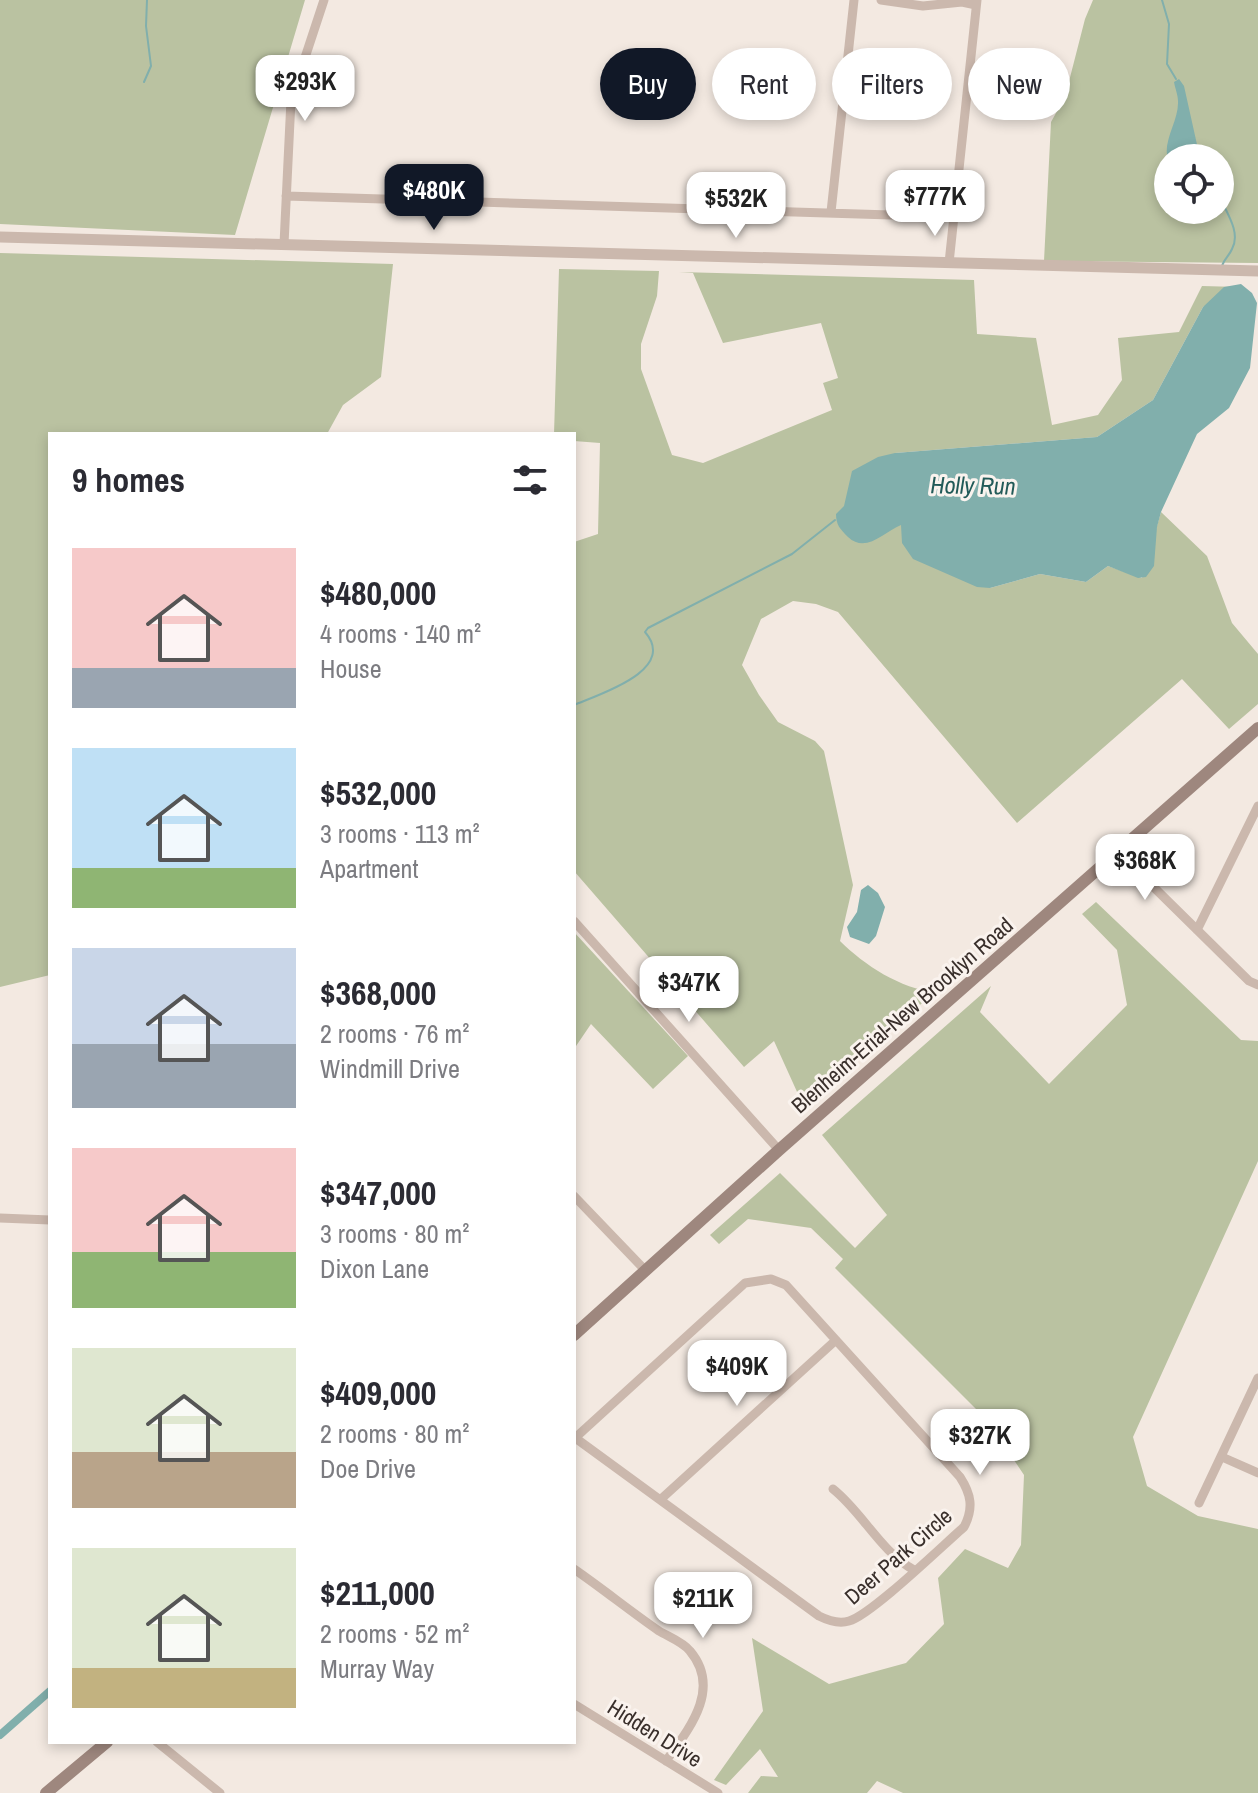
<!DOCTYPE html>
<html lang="en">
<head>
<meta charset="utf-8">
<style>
	:root { --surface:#fff; --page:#f2f2f3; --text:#2b2b33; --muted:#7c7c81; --accent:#111827 }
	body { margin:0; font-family:"Archivo Narrow",sans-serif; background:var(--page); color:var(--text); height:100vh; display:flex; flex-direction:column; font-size:30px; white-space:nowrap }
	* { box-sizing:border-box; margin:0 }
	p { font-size:26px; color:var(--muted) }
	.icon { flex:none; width:44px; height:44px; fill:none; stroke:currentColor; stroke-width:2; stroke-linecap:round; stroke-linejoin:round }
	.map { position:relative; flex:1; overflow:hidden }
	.drawer { position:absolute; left:48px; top:432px; width:528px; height:1312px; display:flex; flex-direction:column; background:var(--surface); border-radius:0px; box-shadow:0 4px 12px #0003 }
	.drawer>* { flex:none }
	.top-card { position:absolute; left:600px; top:48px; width:538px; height:72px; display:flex; gap:16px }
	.buttons { position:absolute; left:1154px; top:144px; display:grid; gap:16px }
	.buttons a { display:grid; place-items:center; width:80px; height:80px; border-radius:50%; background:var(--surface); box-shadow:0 4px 12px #0003; font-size:40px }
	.price { position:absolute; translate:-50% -68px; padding:0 18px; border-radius:16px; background:#fff; color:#222; font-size:26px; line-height:52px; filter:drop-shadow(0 2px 4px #0008) }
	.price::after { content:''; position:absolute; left:50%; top:48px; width:24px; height:18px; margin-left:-12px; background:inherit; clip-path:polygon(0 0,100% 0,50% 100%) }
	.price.on { background:var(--accent); color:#fff }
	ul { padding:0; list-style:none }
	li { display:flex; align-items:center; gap:24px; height:200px; padding:0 24px }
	li span { display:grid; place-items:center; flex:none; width:224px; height:160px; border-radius:0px; color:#555 }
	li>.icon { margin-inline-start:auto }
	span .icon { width:96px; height:96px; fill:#fffc; stroke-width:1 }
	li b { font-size:34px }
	h2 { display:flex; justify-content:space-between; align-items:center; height:96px; padding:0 24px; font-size:34px }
	.pill { padding:0 28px; border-radius:36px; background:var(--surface); box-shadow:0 4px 12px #0003; font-size:28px; line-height:72px }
	.pill.on { background:var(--accent); color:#fff }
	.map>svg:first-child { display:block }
	.green { fill:#bac2a1; fill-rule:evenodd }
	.water { fill:#81afac }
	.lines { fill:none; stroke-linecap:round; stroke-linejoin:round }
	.stream { stroke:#81afac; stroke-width:2 }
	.canal { stroke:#81afac; stroke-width:8 }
	.minor { stroke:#cbb8ad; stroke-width:9 }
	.tertiary { stroke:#cbb8ad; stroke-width:11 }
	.secondary { stroke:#9e877e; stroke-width:12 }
	.labels { text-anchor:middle; stroke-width:6; stroke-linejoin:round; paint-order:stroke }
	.street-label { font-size:22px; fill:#392f2b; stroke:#faf3ee }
	.water-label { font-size:24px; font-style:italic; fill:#225a58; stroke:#faf3ee }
</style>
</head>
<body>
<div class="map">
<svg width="1258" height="1793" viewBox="0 0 1258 1793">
	<rect width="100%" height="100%" fill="#f3e9e1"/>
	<!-- green -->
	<path class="green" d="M0,0H305L235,235L0,224Z
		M1093,0H1258V263L1044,261L1051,122L1065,97L1085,19ZM1168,158H1220V210H1168Z
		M0,253L393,264L381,377L343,405L327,434H50V975L0,987Z
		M559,269L659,271L657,296L641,344V369L672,455L703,463L832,410L823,383L838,378L821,323L723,343L693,273L679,272L974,280L977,334L1036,338L1052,425L1098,415L1122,380L1118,338L1179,332L1202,286L1239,287L1203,307L1153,400L1097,437L895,453L901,525L990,588L1040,574L1086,582L1108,566L1142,578L1161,512L1207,556L1232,623L1258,654V704L1229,729L1182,679L1017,823L838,612L816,604L793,601L761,619L742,665L759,695L778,722L815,741L824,751L853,885L840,941C864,965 901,989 935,992L803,1105L774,1041L744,1067L574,871V542L598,534L600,443L574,441V434H554Z
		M1096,902L1241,1040L1258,1041V1161L1133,1437L1147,1486L1198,1516L1258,1529V1793H903L877,1781L867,1793H748L761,1776L778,1777L760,1749L726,1785L714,1780L763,1711L752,1638L829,1684L906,1663L944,1624L938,1578L965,1549L1008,1568L1021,1545L1024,1475L987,1420L835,1268L843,1259L811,1228L748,1219L719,1244L710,1235L780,1173L855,1248L887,1215L822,1135L991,986L980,1012L1049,1084L1127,1005L1117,950L1082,914Z
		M574,932L688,1056L653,1089L591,1024L574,1049Z"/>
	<!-- water -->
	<path class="water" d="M1179,79L1184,86L1200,158H1168V160C1162,141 1179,121 1178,101C1178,95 1175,88 1174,82Z
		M1241,284L1252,293L1257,303L1250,368L1229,408L1197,434L1161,512L1157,527L1154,566L1146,577L1138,578L1108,566L1086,582L1040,574L990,588L977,587L913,559L902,543L901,525C884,532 866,554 848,537C840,529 836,525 836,514L844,506L852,471L878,457L895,453L1097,437L1153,400L1203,307L1224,287Z
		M868,885L878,893L885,907L876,936L869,944L850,937L847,927L857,912L861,890Z"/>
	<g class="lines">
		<!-- stream -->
		<path class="stream" d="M1162,0L1169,24L1167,64L1176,79
			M144,82L151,66L146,26L147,0
			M1220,198C1227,213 1241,233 1232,249C1229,256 1224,259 1222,266
			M574,705C600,694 678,670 645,632L648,628L792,554L835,520"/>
		<!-- canal -->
		<path class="canal" d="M0,1735L50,1691"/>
		<!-- minor -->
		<path class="minor" d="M881,0L923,6L962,2L976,5
			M286,196L955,217
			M831,212L854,0
			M284,244L291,100L324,0
			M949,263L977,0
			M1117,851L1249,981L1258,985
			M574,921L779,1150
			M1197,930L1258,806
			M574,1196L645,1270
			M0,1218L50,1220
			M574,1437L819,1616C827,1620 839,1624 849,1621C871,1615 942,1546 964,1527C974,1508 971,1494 960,1477L786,1285L771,1279L745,1283L575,1438
			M1222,1457L1258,1473
			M833,1489C863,1513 880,1551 914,1570
			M660,1500L836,1340
			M1199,1503L1258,1378
			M574,1569C603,1589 630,1611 659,1631C669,1637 683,1642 690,1651C722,1689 689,1729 666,1761
			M574,1704L718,1793
			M157,1742L220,1793"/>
		<!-- tertiary -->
		<path class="tertiary" d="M0,237L1258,271"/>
		<!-- secondary -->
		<path class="secondary" d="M574,1335L779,1150L1258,728
			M46,1793L107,1742"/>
	</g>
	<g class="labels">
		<!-- street labels -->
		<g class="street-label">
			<text transform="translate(902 1015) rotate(-41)" y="8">Blenheim-Erial-New Brooklyn Road</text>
			<text transform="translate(898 1556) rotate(-41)" y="8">Deer Park Circle</text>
			<text transform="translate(655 1733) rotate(32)" y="8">Hidden Drive</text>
		</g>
		<!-- water labels -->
		<g class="water-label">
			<text transform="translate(973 486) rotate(1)" y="8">Holly Run</text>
		</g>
	</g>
</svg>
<div class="buttons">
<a><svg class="icon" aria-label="locate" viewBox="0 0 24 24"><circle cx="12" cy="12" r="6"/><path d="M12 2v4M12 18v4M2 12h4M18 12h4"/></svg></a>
</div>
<b class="price" style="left:305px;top:123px">$293K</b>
<b class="price on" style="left:434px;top:232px">$480K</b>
<b class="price" style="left:935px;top:238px">$777K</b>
<b class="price" style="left:736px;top:240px">$532K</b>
<b class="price" style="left:1145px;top:902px">$368K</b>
<b class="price" style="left:689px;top:1024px">$347K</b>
<b class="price" style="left:737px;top:1408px">$409K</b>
<b class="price" style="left:980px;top:1477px">$327K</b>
<b class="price" style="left:703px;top:1640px">$211K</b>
<div class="top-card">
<a class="pill on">Buy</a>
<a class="pill">Rent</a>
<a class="pill">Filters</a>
<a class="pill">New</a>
</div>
<section class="drawer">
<h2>9 homes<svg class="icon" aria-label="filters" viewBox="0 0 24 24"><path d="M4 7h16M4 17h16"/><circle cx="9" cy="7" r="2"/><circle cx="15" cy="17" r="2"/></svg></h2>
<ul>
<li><span style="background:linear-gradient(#f6c9c9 75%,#9aa5b1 0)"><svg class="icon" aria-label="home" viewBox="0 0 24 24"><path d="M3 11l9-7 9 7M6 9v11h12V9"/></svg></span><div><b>$480,000</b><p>4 rooms · 140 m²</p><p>House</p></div></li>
<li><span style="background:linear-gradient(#bfe0f5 75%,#8fb573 0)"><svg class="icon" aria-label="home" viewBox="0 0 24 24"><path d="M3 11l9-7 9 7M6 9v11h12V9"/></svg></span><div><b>$532,000</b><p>3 rooms · 113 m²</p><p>Apartment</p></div></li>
<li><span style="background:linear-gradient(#c9d6e8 60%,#9aa5b1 0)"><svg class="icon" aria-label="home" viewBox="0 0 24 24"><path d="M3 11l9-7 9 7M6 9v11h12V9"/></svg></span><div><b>$368,000</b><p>2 rooms · 76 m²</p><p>Windmill Drive</p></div></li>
<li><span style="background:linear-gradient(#f6c9c9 65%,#8fb573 0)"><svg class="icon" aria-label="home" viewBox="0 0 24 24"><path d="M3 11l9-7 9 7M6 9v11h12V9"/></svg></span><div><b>$347,000</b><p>3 rooms · 80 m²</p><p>Dixon Lane</p></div></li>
<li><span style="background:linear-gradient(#dfe7d0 65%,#b9a48a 0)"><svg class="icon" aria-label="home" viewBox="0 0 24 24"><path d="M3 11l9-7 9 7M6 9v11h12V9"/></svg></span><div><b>$409,000</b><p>2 rooms · 80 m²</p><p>Doe Drive</p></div></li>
<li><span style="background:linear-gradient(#dfe7d0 75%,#c2b280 0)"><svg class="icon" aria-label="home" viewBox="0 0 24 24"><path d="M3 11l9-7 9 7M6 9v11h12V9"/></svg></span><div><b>$211,000</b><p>2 rooms · 52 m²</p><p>Murray Way</p></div></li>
</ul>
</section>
</div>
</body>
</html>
